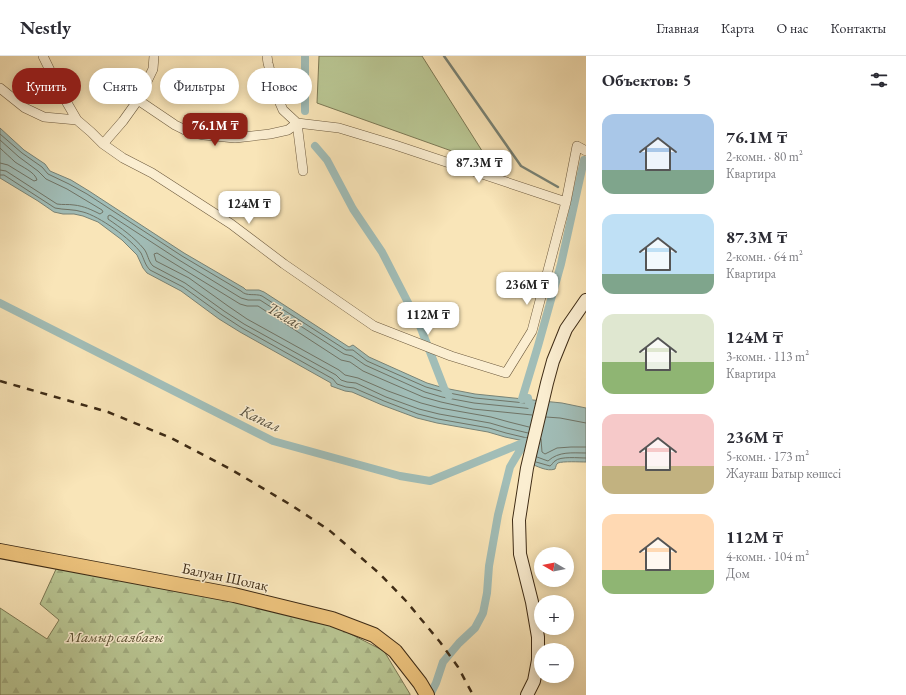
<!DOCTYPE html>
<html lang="ru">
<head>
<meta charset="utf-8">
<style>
	:root { --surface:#fff; --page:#f7f7f7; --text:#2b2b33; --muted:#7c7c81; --line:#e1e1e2; --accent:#8f2418 }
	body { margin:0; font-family:"EB Garamond",serif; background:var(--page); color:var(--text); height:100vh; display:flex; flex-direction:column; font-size:15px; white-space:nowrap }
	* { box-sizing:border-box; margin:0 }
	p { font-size:13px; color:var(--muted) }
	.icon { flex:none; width:22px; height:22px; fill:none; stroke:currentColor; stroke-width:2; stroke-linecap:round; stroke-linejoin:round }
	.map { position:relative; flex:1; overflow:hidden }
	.panel { display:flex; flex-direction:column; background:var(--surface); width:320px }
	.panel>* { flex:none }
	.guide { position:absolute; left:12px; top:12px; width:380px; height:36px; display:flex; gap:8px }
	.needle { width:26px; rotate:279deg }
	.buttons { position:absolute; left:534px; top:491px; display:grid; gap:8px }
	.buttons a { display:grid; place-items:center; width:40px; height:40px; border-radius:50%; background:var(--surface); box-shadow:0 2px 10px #0003; font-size:20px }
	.price { position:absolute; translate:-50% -34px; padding:0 9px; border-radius:8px; background:#fff; color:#222; font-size:13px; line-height:26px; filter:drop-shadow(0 1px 2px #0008) }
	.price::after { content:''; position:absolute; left:50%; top:24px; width:12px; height:9px; margin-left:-6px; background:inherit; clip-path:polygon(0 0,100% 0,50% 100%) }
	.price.selected { background:var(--accent); color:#fff }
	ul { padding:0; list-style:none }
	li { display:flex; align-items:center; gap:12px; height:100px; padding:0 16px }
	li span { display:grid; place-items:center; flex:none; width:112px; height:80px; border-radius:12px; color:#555 }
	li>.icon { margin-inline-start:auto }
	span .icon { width:48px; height:48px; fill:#fffc; stroke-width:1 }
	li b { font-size:17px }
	h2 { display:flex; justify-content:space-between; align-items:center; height:48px; padding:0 16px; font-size:17px }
	.chip { padding:0 14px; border-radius:18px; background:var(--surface); box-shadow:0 2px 10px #0003; font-size:14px; line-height:36px }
	.chip.selected { background:var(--accent); color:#fff }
	header { display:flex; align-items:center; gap:24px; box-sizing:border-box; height:56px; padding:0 20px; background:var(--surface); border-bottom:1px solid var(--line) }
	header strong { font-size:19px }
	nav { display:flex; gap:22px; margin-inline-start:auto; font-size:14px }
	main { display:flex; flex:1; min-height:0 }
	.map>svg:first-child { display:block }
	.green { fill:#b9c693; stroke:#7c7854 }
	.forest { fill:url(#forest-firs); stroke:#7c7854 }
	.water { fill:#a1bdb7; stroke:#798376 }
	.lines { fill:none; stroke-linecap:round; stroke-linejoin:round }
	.shore { stroke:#707466; stroke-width:1 }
	.stream { stroke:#798376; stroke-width:2.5 }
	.canal { stroke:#a1bdb7; stroke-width:8 }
	.minor-casing { stroke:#6d5a3e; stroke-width:10 }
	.secondary-casing { stroke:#3e2b15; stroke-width:14 }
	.primary-casing { stroke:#3e2b15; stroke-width:16 }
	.minor { stroke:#fbeed1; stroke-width:9 }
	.secondary { stroke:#fbeed1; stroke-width:12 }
	.primary { stroke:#ecc27c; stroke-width:14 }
	.rail { stroke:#3e2b15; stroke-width:2.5; stroke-dasharray:7 7; stroke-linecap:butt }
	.labels { text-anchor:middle; stroke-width:3; stroke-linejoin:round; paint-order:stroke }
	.street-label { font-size:15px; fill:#3e2b15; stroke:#fbeed1 }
	.park-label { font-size:15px; font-style:italic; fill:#5d5234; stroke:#fbeed1 }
	.water-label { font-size:16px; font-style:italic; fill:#57503e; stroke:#fbeed1 }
</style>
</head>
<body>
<header>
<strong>Nestly</strong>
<nav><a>Главная</a><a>Карта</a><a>О нас</a><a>Контакты</a></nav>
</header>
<main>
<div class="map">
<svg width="586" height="639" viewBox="0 0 586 639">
	<defs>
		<pattern id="forest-firs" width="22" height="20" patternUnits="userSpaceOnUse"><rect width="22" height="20" fill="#b9c693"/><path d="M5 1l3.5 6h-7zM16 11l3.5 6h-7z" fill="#a0aa7e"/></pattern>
	</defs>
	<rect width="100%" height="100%" fill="#f9e5b8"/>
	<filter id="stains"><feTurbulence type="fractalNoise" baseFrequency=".005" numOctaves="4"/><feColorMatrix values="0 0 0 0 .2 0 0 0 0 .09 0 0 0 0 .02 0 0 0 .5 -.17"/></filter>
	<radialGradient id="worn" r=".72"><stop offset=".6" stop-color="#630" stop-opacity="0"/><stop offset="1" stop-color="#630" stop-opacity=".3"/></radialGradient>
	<!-- green -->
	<path class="green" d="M319,0H422L491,109L317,47Z"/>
	<!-- forest -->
	<path class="forest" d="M57,511L215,542L331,568L384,595L410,638V639H0V552L47,583L59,564L40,548Z"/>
	<!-- water -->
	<path class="water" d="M0,72L24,94L45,108L50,115L71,124L89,135L184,197L244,232L246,234H259L264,236L349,291L353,289L369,301L427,327L444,332L475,338L562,347L586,352V406C580,406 563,405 558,407C556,408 556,411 555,413C547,416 537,410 529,407L527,402L526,387L524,385L505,381L488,376L437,367L417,362L382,349L352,336L345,335L331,330V327L240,276L219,263L181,235L147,217L143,212L137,199L122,184L98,166L83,160L74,158H63L54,156L38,145L0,122Z"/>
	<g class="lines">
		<!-- shore -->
		<path class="shore" d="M0,78L22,97L42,111L48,118L69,128L87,138L182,200L241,235C247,241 255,237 262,240L346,294H353L367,305L426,331L444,336L475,342L535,348
			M0,84L19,101L38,115L46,123L67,133L102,154L103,156L100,158C92,154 84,150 74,149C68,148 63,149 57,148L6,115L0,114
			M0,92C5,97 10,101 15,106C22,111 35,116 37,124L34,125L8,109L0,107
			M0,119H4L55,152C64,154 74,153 83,156C99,160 131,183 141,197C144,203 145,209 150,214L183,231L222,259L242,272L333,323L337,328L346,331L354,332L384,345L418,358L438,363L489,372L506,377L527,382
			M546,361L560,362L586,367
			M529,371L509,366L491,361L440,352L421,347L388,335L358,322L345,319L339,314L247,263L228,250L189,222L156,205L154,198L157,197L240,248L247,250H258L341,304L350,306L363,315L423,341L441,346L473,353L532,359
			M528,377L507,372L490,367L439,358L419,353L386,341L356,327L347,326L341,324L336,319L244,268L224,255L185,227L153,210C148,205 148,198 144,193C134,181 121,172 108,163V160L110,159L179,204L241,242L248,244H260L344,298L352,300L365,309L425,336L442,341L474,347L534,353
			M541,383L542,396L545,398L557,392L571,391H586
			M537,401L548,405C559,395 572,397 586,397
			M536,406L550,410C552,409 553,406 555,405C560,400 579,402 586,402"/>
		<!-- stream -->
		<path class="stream" d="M444,0L521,110L558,131"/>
		<!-- canal -->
		<path class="canal" d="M305,0V55
			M315,90L327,104L353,153L382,196L420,270L444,332L449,340
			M0,247L273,385L400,420L430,425L525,386
			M534,353L529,347L528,342L522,343L538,290L561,208L584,104
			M430,639L436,627L443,606L459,587L475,572L483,557L487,537L489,510L498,459L510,411L525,386L526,387L536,383"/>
		<!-- minor casing -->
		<g class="minor-casing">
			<path id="minor" d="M43,0L59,33L77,64L91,76L103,88L123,102L152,117L231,168L284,208L374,270L451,300L506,317L532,275L566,146
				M267,0L268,7L276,38L283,54L297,67L303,115
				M0,32L25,52L44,61L77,64
				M138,44L175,69L189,76L204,79L235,82L270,78L288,74L297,67L339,72L395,89L566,146L577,90L586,95
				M103,88L123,65L138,44L153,13L154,0"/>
		</g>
		<!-- secondary casing -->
		<g class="secondary-casing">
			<path id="secondary" d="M527,639L534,625L538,604V581L532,546L520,498L519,464L527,412L547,327L553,305L566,273L586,244"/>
		</g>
		<!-- primary casing -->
		<g class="primary-casing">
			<path id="primary" d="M0,495L234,539L332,563L374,579L395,595L420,627L427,639"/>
		</g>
		<!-- minor -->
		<use href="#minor" class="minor"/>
		<!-- secondary -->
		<use href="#secondary" class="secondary"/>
		<!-- primary -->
		<use href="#primary" class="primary"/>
		<!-- rail -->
		<path class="rail" d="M0,325L108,356L171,382L232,414L291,449L329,474L380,518L406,545L440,586L458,611L473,639"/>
	</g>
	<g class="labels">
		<!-- street labels -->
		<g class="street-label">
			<text transform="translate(225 521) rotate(12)" y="5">Балуан Шолақ</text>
		</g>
		<!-- park labels -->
		<g class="park-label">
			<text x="115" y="586">Мамыр саябағы</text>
		</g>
		<!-- water labels -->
		<g class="water-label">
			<text transform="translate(285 259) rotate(30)" y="6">Талас</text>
			<text transform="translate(261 362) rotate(25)" y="6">Капал</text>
		</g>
	</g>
	<rect width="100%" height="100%" filter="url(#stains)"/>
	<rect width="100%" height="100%" fill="url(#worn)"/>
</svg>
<div class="buttons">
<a><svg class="needle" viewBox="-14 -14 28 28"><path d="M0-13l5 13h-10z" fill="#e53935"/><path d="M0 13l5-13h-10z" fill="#7c7c81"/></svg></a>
<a>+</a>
<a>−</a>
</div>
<b class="price selected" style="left:215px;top:91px">76.1M ₸</b>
<b class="price" style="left:479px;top:128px">87.3M ₸</b>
<b class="price" style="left:249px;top:169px">124M ₸</b>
<b class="price" style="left:527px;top:250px">236M ₸</b>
<b class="price" style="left:428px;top:280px">112M ₸</b>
<div class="guide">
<a class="chip selected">Купить</a>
<a class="chip">Снять</a>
<a class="chip">Фильтры</a>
<a class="chip">Новое</a>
</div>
</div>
<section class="panel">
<h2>Объектов: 5<svg class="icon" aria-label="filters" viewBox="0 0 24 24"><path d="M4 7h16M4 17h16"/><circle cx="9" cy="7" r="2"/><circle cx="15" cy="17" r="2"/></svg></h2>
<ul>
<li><span style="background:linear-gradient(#a9c7e8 70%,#7fa58c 0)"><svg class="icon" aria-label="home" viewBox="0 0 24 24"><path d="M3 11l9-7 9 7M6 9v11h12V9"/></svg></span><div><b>76.1M ₸</b><p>2-комн. · 80 m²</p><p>Квартира</p></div></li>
<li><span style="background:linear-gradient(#bfe0f5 75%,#7fa58c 0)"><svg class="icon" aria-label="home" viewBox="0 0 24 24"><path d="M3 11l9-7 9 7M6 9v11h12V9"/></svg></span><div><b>87.3M ₸</b><p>2-комн. · 64 m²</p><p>Квартира</p></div></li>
<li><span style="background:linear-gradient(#dfe7d0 60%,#8fb573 0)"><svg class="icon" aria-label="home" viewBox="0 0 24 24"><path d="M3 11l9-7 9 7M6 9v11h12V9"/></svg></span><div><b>124M ₸</b><p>3-комн. · 113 m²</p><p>Квартира</p></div></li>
<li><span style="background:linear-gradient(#f6c9c9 65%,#c2b280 0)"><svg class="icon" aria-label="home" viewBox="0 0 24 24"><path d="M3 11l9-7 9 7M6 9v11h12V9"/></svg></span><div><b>236M ₸</b><p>5-комн. · 173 m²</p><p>Жауғаш Батыр көшесі</p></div></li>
<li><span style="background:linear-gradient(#ffd9b3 70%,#8fb573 0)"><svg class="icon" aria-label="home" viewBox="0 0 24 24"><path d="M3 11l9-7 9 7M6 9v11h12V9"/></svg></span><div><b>112M ₸</b><p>4-комн. · 104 m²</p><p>Дом</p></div></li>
</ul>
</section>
</main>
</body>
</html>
